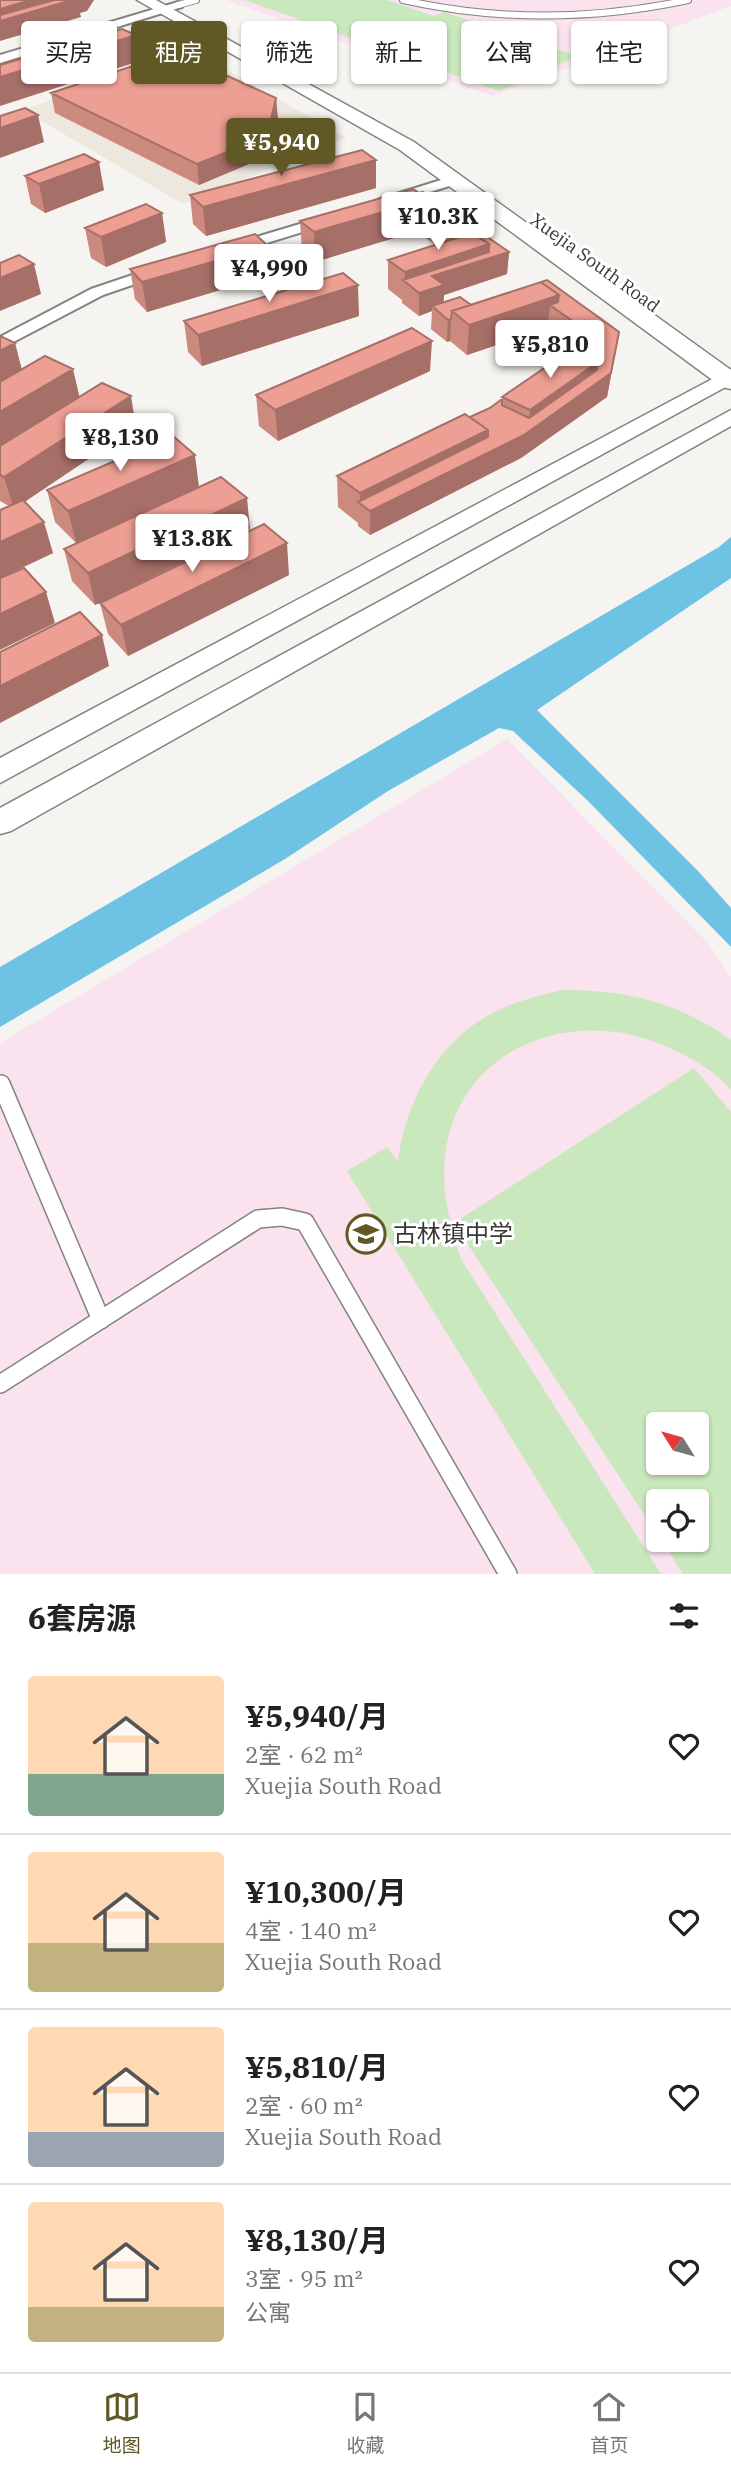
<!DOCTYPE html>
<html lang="zh">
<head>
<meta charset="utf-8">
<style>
	:root { --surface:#fff; --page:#f2f2f2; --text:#222; --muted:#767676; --line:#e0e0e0; --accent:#605925 }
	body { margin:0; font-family:"IBM Plex Serif","Noto Sans SC",serif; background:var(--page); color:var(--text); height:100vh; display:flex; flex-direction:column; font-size:26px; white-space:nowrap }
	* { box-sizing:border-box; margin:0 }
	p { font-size:23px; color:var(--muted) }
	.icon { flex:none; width:38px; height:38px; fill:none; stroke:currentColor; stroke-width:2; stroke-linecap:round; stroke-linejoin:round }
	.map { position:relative; height:1574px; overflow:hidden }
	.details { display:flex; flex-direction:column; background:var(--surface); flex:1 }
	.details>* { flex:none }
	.guide { position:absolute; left:21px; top:21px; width:690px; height:63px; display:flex; gap:14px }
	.needle { width:46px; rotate:307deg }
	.fabs { position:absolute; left:646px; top:1412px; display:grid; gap:14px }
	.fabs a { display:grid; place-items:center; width:63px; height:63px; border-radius:7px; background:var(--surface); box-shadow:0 2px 5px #0004; font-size:35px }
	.price { position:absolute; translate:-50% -60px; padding:0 16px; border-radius:7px; background:#fff; color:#222; font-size:23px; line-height:46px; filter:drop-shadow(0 2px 4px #0008) }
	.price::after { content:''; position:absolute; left:50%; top:42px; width:21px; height:16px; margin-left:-10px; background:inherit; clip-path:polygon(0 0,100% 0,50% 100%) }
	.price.current { background:var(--accent); color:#fff }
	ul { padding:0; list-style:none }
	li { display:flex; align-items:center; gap:21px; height:175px; padding:0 28px }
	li+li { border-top:2px solid var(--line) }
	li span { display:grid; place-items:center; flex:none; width:196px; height:140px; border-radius:7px; color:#555 }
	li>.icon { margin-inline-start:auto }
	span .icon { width:84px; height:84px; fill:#fffc; stroke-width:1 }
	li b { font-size:30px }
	h2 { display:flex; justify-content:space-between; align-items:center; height:84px; padding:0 28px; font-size:30px }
	.pill { padding:0 24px; border-radius:7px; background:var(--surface); box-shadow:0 2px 5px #0004; font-size:24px; line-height:63px }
	.pill.current { background:var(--accent); color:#fff }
	.dock { display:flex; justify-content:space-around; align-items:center; height:98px; border-top:2px solid var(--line); background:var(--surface); font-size:19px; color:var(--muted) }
	.dock a { display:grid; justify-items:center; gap:4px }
	.dock .current { color:var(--accent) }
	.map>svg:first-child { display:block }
	.built { fill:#ece8de }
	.education { fill:#fae2ee; fill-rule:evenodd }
	.green { fill:#c9e8be; fill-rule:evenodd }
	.water { fill:#6ec3e4 }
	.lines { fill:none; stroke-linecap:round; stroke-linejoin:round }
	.service-far2-casing { stroke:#858380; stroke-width:8 }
	.service-far1-casing { stroke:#858380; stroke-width:17 }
	.service-casing { stroke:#858380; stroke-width:20 }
	.minor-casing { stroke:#858380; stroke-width:4 }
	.tertiary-casing { stroke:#858380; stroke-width:3 }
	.secondary-casing { stroke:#858380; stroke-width:3 }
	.service-far2 { stroke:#fff; stroke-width:6 }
	.service-far1 { stroke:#fff; stroke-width:13 }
	.service { stroke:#fff; stroke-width:17 }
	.minor { fill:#fff; fill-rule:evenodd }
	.tertiary { fill:#fff; fill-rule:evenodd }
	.secondary { fill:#fff; fill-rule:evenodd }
	.wall { fill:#cc897e }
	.shaded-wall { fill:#a66f67 }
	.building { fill:#ed9f93; stroke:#a66f67; stroke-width:2 }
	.labels { text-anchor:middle; stroke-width:6; stroke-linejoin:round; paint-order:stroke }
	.far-street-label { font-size:18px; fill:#3a3938; stroke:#fff }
	.near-poi-label { font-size:24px; fill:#3a3938; stroke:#fff; text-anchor:start }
</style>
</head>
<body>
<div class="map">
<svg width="731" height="1574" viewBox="0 0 731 1574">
	<rect width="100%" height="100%" fill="#f5f4f0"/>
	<!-- built -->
	<path class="built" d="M194,51L346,138L183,204L23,110Z"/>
	<!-- education -->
	<path class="education" d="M227,0H731V6L492,96Z
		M507,739L709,944L731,977V1574H0V1043ZM658,1424H696V1463H658ZM658,1502H696V1540H658Z"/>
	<!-- green -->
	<path class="green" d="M245,0H387L434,16L444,12L578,56L499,91Z
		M562,990C627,990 678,1002 731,1040V1090C712,1067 682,1053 655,1042C564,1008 458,1051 445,1155C441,1191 450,1225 461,1259L661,1574H595L347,1171L387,1147L398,1162C405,1100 441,1035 501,1009C520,1000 542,995 562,990Z
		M694,1068L731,1112V1574H683L661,1540H696V1502H658V1536L454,1223ZM658,1424H696V1463H658Z"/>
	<!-- water -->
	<path class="water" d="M731,537V578L537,710L698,871L731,908V947L588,801L513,731L499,728L388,791L285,859L0,1027V967L719,547Z"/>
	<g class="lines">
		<!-- service-far2 casing -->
		<g class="service-far2-casing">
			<path id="service-far2" d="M403,0C497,21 594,20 688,0
				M178,5L196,0"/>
		</g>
		<!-- service-far1 casing -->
		<g class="service-far1-casing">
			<path id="service-far1" d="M0,1083L1,1086"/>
		</g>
		<!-- service casing -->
		<g class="service-casing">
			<path id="service" d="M1,1084L101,1320
				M0,1384L258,1219L282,1217L305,1222L508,1574"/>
		</g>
		<!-- minor casing -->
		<g class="minor-casing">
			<path id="minor" d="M178,2L183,5L182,7L0,63V55Z
				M454,176L459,177V183L385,206L378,202L380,199Z
				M333,214L338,215L340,218L338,221L231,254L223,249L226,246Z
				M162,265L170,270L167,273L103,295L0,349V337L91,289Z"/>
		</g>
		<!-- tertiary casing -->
		<g class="tertiary-casing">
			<path id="tertiary" d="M731,369V384L0,783V758Z
				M731,410V426L11,831L0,834V808Z"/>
		</g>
		<!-- secondary casing -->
		<g class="secondary-casing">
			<path id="secondary" d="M137,0H156L414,142L731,370V389L722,387L400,150Z"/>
		</g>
		<!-- service-far2 -->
		<use href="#service-far2" class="service-far2"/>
		<!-- service-far1 -->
		<use href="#service-far1" class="service-far1"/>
		<!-- service -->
		<use href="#service" class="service"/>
		<!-- minor -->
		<use href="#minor" class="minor"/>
		<!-- tertiary -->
		<use href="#tertiary" class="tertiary"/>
		<!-- secondary -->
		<use href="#secondary" class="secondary"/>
	</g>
	<!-- wall -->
	<path class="wall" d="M51,93L278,118L268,156L199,185L55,113Z
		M376,160V188L206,236L193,224L190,195Z
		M25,176L104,190L45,213L31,204Z
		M413,189L509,252L507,274L444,295L443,303L471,305L541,282L619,332L607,397L521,458L370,535L358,526V523L338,507L337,476L490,408L502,399V397L566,354L569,344L547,328L467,355L450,341L447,342L431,329L432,311L419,316L402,303V300L388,289V260L435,245L417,231L315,262L302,251L300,221Z
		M162,213L166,242L106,267L91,258L85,228Z
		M130,269L270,275L147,312L135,299Z
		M359,316L202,366L188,352L184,321Z
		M0,336L15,343L21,369L79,397L136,427L24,502L53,553L0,578V510L9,506L0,501Z
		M430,371L278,441L259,426L256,395Z
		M173,436L76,543L55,522L47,490Z
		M250,529L95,605L72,581L64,549Z
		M289,575L128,656L108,634L100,603Z"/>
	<!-- shaded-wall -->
	<path class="shaded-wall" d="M31,0H94L87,11L80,13L81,17L0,41V9Z
		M136,35L140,61L0,106V77Z
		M276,98L278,118L268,156L199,185L197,164Z
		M38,115L44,142L0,158V128Z
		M376,160V188L206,236L203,207Z
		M99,162L104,190L45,213L39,184Z
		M428,199L427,216L417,210V231L315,262L314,232Z
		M162,213L166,242L106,267L101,237Z
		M489,244L509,252L507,274L444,295L443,308L432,306V311L419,316V293L405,282V272Z
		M268,246L270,275L147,312L142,282Z
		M34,264L41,294L0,311V278Z
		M358,285L359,316L202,366L198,335Z
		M559,295L557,310L550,305L547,328L467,355L469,325Z
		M451,319L450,341L447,342L448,320Z
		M619,332L607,397L521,458L370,535V511L360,504V493L488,430L528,432L530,410Z
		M432,341L430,371L278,441L275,410Z
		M15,343L23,374L0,387V351Z
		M73,369L80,399L0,449V412Z
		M131,396L136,427L14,509L4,477Z
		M195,455L199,487L76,543L68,511Z
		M247,498L250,529L95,605L88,573Z
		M44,522L53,553L0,578V542Z
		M287,543L289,575L128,656L121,625Z
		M46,592L55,623L0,650V614Z
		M102,635L109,666L0,723V686Z"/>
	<!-- building -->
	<path class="building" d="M0,0H31L0,9Z
		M54,0H72L0,21V15Z
		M122,29L136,35L0,77V65Z
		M175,52L276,98L267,136L197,164L51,93Z
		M25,108L38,115L0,128V116Z
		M362,150L376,160L203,207L190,195Z
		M84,154L99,162L39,184L25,176Z
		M413,189L428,199L314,232L300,221Z
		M423,192L509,252L432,276L444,285L419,293L403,280L489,252V244L472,233L457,238L417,210L427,207L420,202L428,199L419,193Z
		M146,204L162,213L101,237L85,228Z
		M472,233L489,244L405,272L388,260Z
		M255,234L268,246L142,282L130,269Z
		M19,255L34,264L0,278V263Z
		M343,273L358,285L198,335L184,321Z
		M547,280L619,332L611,373L524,435L370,511L358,502L488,437V430L470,417L490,408L502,399V405L529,418L597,370L598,362L571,350L566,354L575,323L550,305L558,302L559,295L541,282Z
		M541,282L559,295L469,325L452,311Z
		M460,297L471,305L452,311L451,319L448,320L432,306Z
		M412,328L432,341L275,410L256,395Z
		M0,336L15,343L0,351Z
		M571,350L598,362L530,410L502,397Z
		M45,356L73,369L0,412V382Z
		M102,383L131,396L4,477L0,475V446Z
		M465,414L488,430L360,493L337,476Z
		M173,436L195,455L68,511L47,490Z
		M221,477L247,498L88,573L64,549Z
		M23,500L44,522L0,542V510Z
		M264,524L287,543L121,625L100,603Z
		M24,568L46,592L0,614V578Z
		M80,612L102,635L0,686V652Z"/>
	<!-- icons -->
	<defs>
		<g id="school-ring" transform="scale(2.0125)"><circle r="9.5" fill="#fff" stroke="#605925" stroke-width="1.5"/><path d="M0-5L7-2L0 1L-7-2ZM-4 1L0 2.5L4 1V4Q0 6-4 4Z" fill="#605925"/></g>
	</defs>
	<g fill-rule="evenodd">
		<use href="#school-ring" x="366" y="1234"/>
	</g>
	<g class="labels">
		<!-- far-street labels -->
		<g class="far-street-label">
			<text transform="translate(595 263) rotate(36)" y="6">Xuejia South Road</text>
		</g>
		<!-- near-poi labels -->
		<g class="near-poi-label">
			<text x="393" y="1242">古林镇中学</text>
		</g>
	</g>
</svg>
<div class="fabs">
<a><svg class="needle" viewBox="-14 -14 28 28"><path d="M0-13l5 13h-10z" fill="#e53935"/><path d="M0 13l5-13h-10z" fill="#767676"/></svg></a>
<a><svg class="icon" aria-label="locate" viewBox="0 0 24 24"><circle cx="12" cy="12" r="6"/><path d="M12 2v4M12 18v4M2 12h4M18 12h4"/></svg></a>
</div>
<b class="price current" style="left:281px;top:178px">¥5,940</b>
<b class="price" style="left:438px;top:252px">¥10.3K</b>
<b class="price" style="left:269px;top:304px">¥4,990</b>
<b class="price" style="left:550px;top:380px">¥5,810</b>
<b class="price" style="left:120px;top:473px">¥8,130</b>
<b class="price" style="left:192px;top:574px">¥13.8K</b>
<div class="guide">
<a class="pill">买房</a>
<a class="pill current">租房</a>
<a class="pill">筛选</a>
<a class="pill">新上</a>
<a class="pill">公寓</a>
<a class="pill">住宅</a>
</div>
</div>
<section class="details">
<h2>6套房源<svg class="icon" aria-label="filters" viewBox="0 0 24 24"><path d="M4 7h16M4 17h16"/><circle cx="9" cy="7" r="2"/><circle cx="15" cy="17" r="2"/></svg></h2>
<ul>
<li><span style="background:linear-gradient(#ffd9b3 70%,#7fa58c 0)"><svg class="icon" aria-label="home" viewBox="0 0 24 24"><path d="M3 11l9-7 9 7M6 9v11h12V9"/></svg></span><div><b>¥5,940/月</b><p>2室 · 62 m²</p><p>Xuejia South Road</p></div><svg class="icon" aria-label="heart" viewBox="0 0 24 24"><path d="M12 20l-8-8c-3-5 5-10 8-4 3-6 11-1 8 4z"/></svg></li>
<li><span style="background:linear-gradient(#ffd9b3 65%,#c2b280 0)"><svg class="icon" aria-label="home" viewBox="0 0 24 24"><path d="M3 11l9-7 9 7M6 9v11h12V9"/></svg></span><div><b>¥10,300/月</b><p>4室 · 140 m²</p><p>Xuejia South Road</p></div><svg class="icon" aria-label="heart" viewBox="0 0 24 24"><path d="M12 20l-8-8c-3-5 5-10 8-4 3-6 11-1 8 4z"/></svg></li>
<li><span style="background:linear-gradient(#ffd9b3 75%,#9aa5b1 0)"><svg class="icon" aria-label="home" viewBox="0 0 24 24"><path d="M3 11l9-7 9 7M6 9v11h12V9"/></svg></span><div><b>¥5,810/月</b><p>2室 · 60 m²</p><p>Xuejia South Road</p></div><svg class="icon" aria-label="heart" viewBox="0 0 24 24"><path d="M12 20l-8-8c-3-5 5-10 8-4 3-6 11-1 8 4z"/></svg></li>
<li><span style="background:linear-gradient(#ffd9b3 75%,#c2b280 0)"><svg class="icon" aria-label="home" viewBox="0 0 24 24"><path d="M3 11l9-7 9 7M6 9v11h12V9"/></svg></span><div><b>¥8,130/月</b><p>3室 · 95 m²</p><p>公寓</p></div><svg class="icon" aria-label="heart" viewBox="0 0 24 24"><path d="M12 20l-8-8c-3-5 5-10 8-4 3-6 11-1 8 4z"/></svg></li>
</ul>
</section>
<nav class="dock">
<a class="current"><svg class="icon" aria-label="map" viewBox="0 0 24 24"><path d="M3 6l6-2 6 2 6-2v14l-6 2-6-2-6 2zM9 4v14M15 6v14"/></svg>地图</a>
<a><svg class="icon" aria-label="saved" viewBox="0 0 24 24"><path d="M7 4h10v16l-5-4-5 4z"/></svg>收藏</a>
<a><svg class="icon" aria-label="home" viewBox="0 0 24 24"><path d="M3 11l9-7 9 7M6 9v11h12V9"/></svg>首页</a>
</nav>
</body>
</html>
